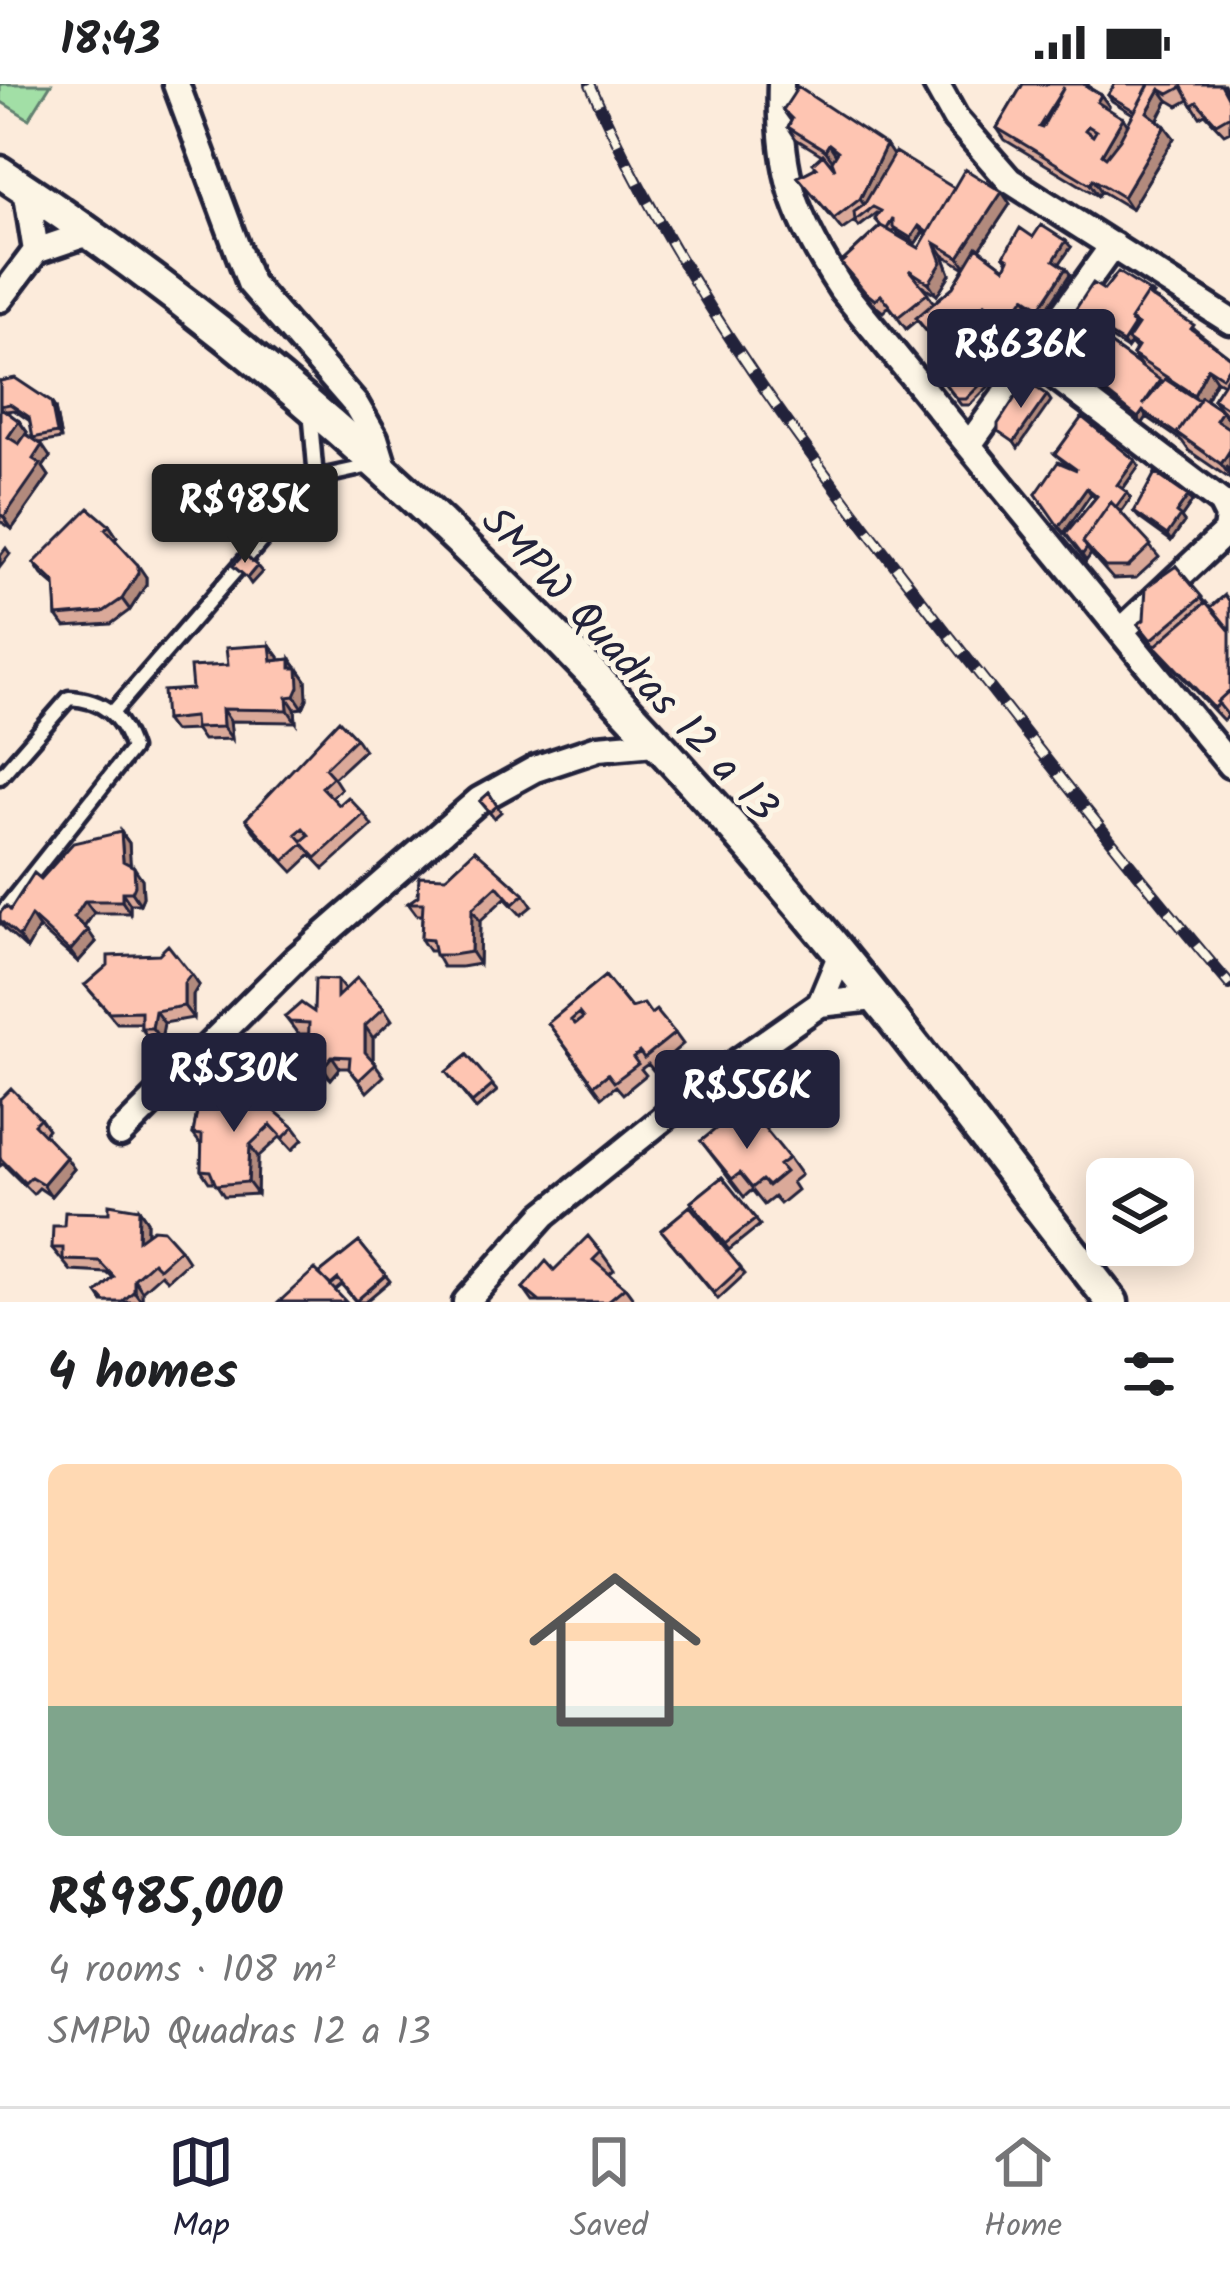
<!DOCTYPE html>
<html lang="en">
<head>
<meta charset="utf-8">
<style>
	:root { --surface:#fff; --page:#f2f2f2; --text:#202124; --muted:#757577; --line:#e0e0e0; --accent:#22223b }
	body { margin:0; font-family:Kalam,sans-serif; background:var(--page); color:var(--text); height:100vh; display:flex; flex-direction:column; font-size:45px; white-space:nowrap }
	* { box-sizing:border-box; margin:0 }
	p { font-size:39px; color:var(--muted) }
	.icon { flex:none; width:66px; height:66px; fill:none; stroke:currentColor; stroke-width:2; stroke-linecap:round; stroke-linejoin:round }
	.map { position:relative; height:1218px; overflow:hidden }
	.sheet { display:flex; flex-direction:column; background:var(--surface); flex:1 }
	.sheet>* { flex:none }
	.controls { position:absolute; left:1086px; top:1074px; display:grid; gap:24px }
	.controls a { display:grid; place-items:center; width:108px; height:108px; border-radius:18px; background:var(--surface); box-shadow:0 6px 30px #0003; font-size:60px }
	.price { position:absolute; translate:-50% -102px; padding:0 27px; border-radius:12px; background:var(--accent); color:#fff; font-size:39px; line-height:78px; filter:drop-shadow(0 3px 6px #0008) }
	.price::after { content:''; position:absolute; left:50%; top:72px; width:36px; height:27px; margin-left:-18px; background:inherit; clip-path:polygon(0 0,100% 0,50% 100%) }
	.price.current { background:#222; color:#fff }
	ul { padding:0; list-style:none }
	li { display:grid; align-content:center; gap:24px; height:636px; padding:0 48px }
	li span { display:grid; place-items:center; height:372px; border-radius:18px; color:#555 }
	li>.icon { margin-inline-start:auto }
	span .icon { width:216px; height:216px; fill:#fffc; stroke-width:1 }
	li b { font-size:51px }
	h2 { display:flex; justify-content:space-between; align-items:center; height:144px; padding:0 48px; font-size:51px }
	.status { display:flex; justify-content:space-between; align-items:center; height:84px; padding:0 60px; background:var(--surface); direction:ltr }
	.status svg { height:33px; fill:currentColor }
	.tab-bar { display:flex; justify-content:space-around; align-items:center; height:168px; border-top:3px solid var(--line); background:var(--surface); font-size:33px; color:var(--muted) }
	.tab-bar a { display:grid; justify-items:center; gap:6px }
	.tab-bar .current { color:var(--accent) }
	.map>svg:first-child { display:block }
	.garden { fill:#a2dfa6; stroke:#628070; stroke-width:3 }
	.lines { fill:none; stroke-linecap:round; stroke-linejoin:round }
	.service-casing { stroke:#22223b; stroke-width:21 }
	.minor-casing { stroke:#22223b; stroke-width:33 }
	.tertiary-casing { stroke:#22223b; stroke-width:39 }
	.service { stroke:#fcf5e5; stroke-width:12 }
	.minor { stroke:#fcf5e5; stroke-width:24 }
	.tertiary { stroke:#fcf5e5; stroke-width:30 }
	.rail-casing { stroke:#22223b; stroke-width:12 }
	.rail { stroke:#fcf5e5; stroke-width:8; stroke-dasharray:22; stroke-linecap:butt }
	.wall { fill:#daa999; stroke:#22223b; stroke-width:3; fill-rule:evenodd }
	.shaded-wall { fill:#b28a7d; stroke:#22223b; stroke-width:3 }
	.building { fill:#fec5b2; stroke:#22223b; stroke-width:3; fill-rule:evenodd }
	.labels { text-anchor:middle; stroke-width:10; stroke-linejoin:round; paint-order:stroke }
	.street-label { font-size:42px; fill:#22223b; stroke:#fcf5e5 }
</style>
</head>
<body>
<div class="status"><b>18:43</b><svg viewBox="0 0 49 12"><path d="M0 12V9h3v3zM5 12V6h3v6zM10 12V3h3v9zM15 12V0h3v12zM26 1h20v11H26zM47 4h2v5h-2z"/></svg></div>
<div class="map">
<svg width="1230" height="1218" viewBox="0 0 1230 1218">
	<rect width="100%" height="100%" fill="#fcebdb"/>
	<filter id="ink" filterUnits="userSpaceOnUse"><feTurbulence type="fractalNoise" baseFrequency=".00833" numOctaves="2"/><feDisplacementMap in="SourceGraphic" scale="24" xChannelSelector="R" yChannelSelector="G"/><feConvolveMatrix kernelMatrix="1 2 1 2 8 2 1 2 1" color-interpolation-filters="sRGB"/></filter>
	<g filter="url(#ink)">
		<!-- garden -->
		<path class="garden" d="M0,0H51L29,35L0,17Z"/>
		<g class="lines">
			<!-- service casing -->
			<g class="service-casing">
				<path id="service" d="M310,326L316,394
					M113,628L316,394L370,382
					M0,693L69,614C104,616 121,631 132,665L0,831"/>
			</g>
			<!-- minor casing -->
			<g class="minor-casing">
				<path id="minor" d="M176,0L250,199L356,321L375,354L383,380
					M781,0C778,88 794,133 842,206L1230,681
					M936,0L955,34L1009,96L1230,237
					M26,105L36,167
					M0,215L36,167L92,148
					M1033,275L1221,418L1228,432L1226,448L1121,547
					M971,358L1113,161
					M820,920L840,872
					M120,1050L296,875L479,716L535,685L598,664L655,659
					M466,1218L544,1131L706,1000L820,920L874,914"/>
			</g>
			<!-- tertiary casing -->
			<g class="tertiary-casing">
				<path id="tertiary" d="M0,88C310,291 572,551 810,833C915,958 1011,1090 1112,1218"/>
			</g>
			<!-- service -->
			<use href="#service" class="service"/>
			<!-- minor -->
			<use href="#minor" class="minor"/>
			<!-- tertiary -->
			<use href="#tertiary" class="tertiary"/>
			<!-- rail casing -->
			<g class="rail-casing">
				<path id="rail" d="M590,0C683,210 811,374 951,554C1043,671 1134,788 1230,901"/>
			</g>
			<!-- rail -->
			<use href="#rail" class="rail"/>
		</g>
		<!-- wall -->
		<path class="wall" d="M1023,0H1088L1091,5L1101,11L1109,22L1108,25L1128,41L1133,30L1112,17L1108,11L1115,0H1224L1230,12V47L1224,50L1205,30L1200,33L1189,16L1178,22L1168,16L1158,36L1174,54L1131,125L1101,107L1098,112L1005,56L997,44Z
			M783,26L886,61L893,72L954,104L1002,108L1010,120L980,165L1005,184L1008,178L1004,172L1033,153L1071,163L1059,179L1070,190L1044,229L1029,219L1022,230L1035,241L1024,256L984,230L980,234L1013,262L1017,268L997,288L992,282L982,291L990,301L970,321H961L939,292L945,287L935,275L951,258L942,266L917,236L906,245L889,222L883,228L873,220L841,179L880,142L879,130L877,129L859,143L855,137L842,146L798,93L817,83L822,71L796,55L788,43L791,37ZM895,145L898,149L915,160L923,148L927,151L919,164L892,149ZM943,171L965,184L953,203L934,219L920,200L937,211L950,190Z
			M1104,206L1158,217L1230,273V332L1223,328L1230,338V395L1189,367L1182,357L1147,333L1142,340L1070,282L1064,287L1048,267ZM1090,242L1127,265L1131,260L1136,266L1133,271L1141,282L1088,245ZM1216,296L1223,300L1213,315L1221,326L1206,316Z
			M0,297L51,318L55,324L61,355L39,359L50,373L43,383L49,392L12,445L0,437ZM14,326L30,337L35,357L26,350L27,348L19,337L6,327Z
			M1055,370L1135,376L1139,382L1123,405L1131,414L1121,428L1159,473L1136,494L1113,495L1091,470L1086,477L1066,450L1095,414L1091,410L1064,449L1036,410L1067,381Z
			M1188,412L1192,418L1181,434L1184,438L1171,457L1139,434L1134,428Z
			M109,441L117,453L115,456L146,493V501L130,526L111,540L65,543L57,532L56,503L42,491L34,479Z
			M1176,482L1205,519L1230,636L1227,632L1223,636L1163,573L1138,540L1144,536Z
			M270,561L279,573V576L291,575L306,596L307,615L303,624L295,625L296,638L230,637L232,655L203,656L196,646L173,647L165,636L192,605L228,581Z
			M356,654L364,666L334,694L341,705L332,713L339,721L364,730L372,742L324,785L311,771L293,788L254,747L246,735Z
			M489,709L501,728L494,734L480,717Z
			M121,748L129,759L130,781L142,795L143,813L140,820H130V829H94L84,843L96,858L78,878L39,844L27,865L5,845L0,838V829L10,826L41,795Z
			M475,766L524,810L532,822L521,831L505,814L480,837L479,880L461,883H443L434,867H429L421,855L422,831H417L408,819L446,793Z
			M191,890L199,901L193,911V934L164,939L161,956H150L141,944V939H117L85,901Z
			M605,892L631,924L651,930L675,949L683,960L653,986L648,980L641,985L646,991L623,1010L616,1002L602,1013L548,939Z
			M337,896L345,906L384,924L392,936L373,954V977L384,992L367,1008L349,984H340L331,995L316,983L308,971L309,950H298L285,933L314,928Z
			M467,971L497,1007L476,1025L446,988Z
			M0,1015L40,1034L48,1045L44,1050L74,1085L51,1112L39,1104L33,1110L3,1080L0,1082Z
			M198,1022L294,1043L303,1055L292,1066L280,1053L258,1073L257,1110L224,1112L215,1098H209L201,1086L202,1062L193,1050Z
			M744,1049L789,1074L801,1091L792,1098L797,1106L780,1120L774,1113L764,1121L752,1106L744,1113L701,1057Z
			M722,1093L760,1141L729,1166L691,1118Z
			M690,1122L745,1190L718,1215L661,1146Z
			M139,1125L147,1137V1149L180,1165L188,1177L167,1196L161,1190L142,1207V1218H103L97,1209L113,1194L107,1189L71,1187L52,1164L64,1142L109,1129Z
			M359,1158L390,1197L365,1218H356L342,1201L335,1207L319,1190Z
			M601,1168L614,1186L609,1190L625,1203L636,1218H533L523,1204L554,1186Z"/>
		<!-- shaded-wall -->
		<path class="shaded-wall" d="M1160,5L1168,16L1155,40L1147,29Z
			M1101,11L1109,22L1105,29L1097,18Z
			M1123,34L1131,46L1110,82L1102,70Z
			M1165,42L1174,54L1131,125L1123,113Z
			M829,60L837,72L834,78L825,66Z
			M886,61L894,73L868,127L860,115Z
			M1093,95L1101,107L1098,112L1090,100Z
			M1002,108L1010,120L967,185L959,173Z
			M919,142L923,148L915,160L911,154Z
			M1066,157L1071,163L1058,182L1054,176Z
			M935,159L943,171L950,190L937,211L929,199Z
			M1066,184L1070,190L1044,229L1040,223Z
			M1025,213L1029,219L1021,232L1016,226Z
			M1031,235L1035,241L1024,256L1020,250Z
			M1134,242L1139,248L1128,256L1131,259L1127,265L1123,259Z
			M1208,284L1216,296L1202,323L1194,311Z
			M1047,311L1051,317L1018,364L1014,358Z
			M51,318L55,324L61,355L57,349Z
			M1143,327L1147,333L1142,340L1138,334Z
			M1222,327L1230,338V351L1216,336Z
			M19,337L27,348L16,365L8,353Z
			M42,361L50,373L43,383L49,392L12,445L4,433L33,375Z
			M1230,366V387L1228,385L1230,392L1221,380Z
			M1135,376L1139,382L1121,407L1117,401Z
			M1087,404L1091,410L1064,449L1059,443Z
			M1127,408L1131,414L1092,469L1087,464Z
			M1188,412L1192,418L1181,434L1184,438L1171,457L1167,451L1176,429Z
			M109,441L117,453L114,457L105,445Z
			M6,464L10,470L0,483V472Z
			M1087,464L1091,470L1086,477L1082,471Z
			M138,481L146,493V501L130,526L122,515Z
			M257,482L262,488L251,500L247,494Z
			M270,561L279,573L280,589L272,577Z
			M291,575L306,596L307,615L303,624L295,612Z
			M287,613L295,625L296,638L288,626Z
			M222,625L230,637L232,655L223,643Z
			M121,748L129,759L131,789L123,777Z
			M134,783L142,795L143,813L140,820L132,808Z
			M122,808L130,820V829L122,817Z
			M85,817L94,829L82,846L74,834Z
			M472,825L480,837L479,880L471,868Z
			M31,832L39,844L27,865L19,853Z
			M88,846L96,858L78,878L70,867Z
			M191,890L199,901L193,911V934L184,922V899Z
			M155,927L164,939L161,956L152,944Z
			M365,942L373,954V980L365,968Z
			M332,972L340,984L331,995L323,983Z
			M250,1061L258,1073L257,1110L248,1098Z
			M66,1073L74,1085L51,1112L43,1100Z
			M139,1125L147,1137L146,1167L138,1156Z
			M134,1195L142,1207V1218L134,1207Z"/>
		<!-- building -->
		<path class="building" d="M1023,0H1083L1101,11L1097,18L1123,34L1102,70L1106,73L1120,55L1149,0H1221L1230,17V31L1216,39L1197,18L1192,21L1182,3L1169,10L1160,5L1147,28L1165,42L1123,113L1093,95L1090,100L997,44ZM1064,3L1042,44L1039,43ZM1088,42L1096,47L1093,52L1085,46Z
			M1115,0H1147L1149,1L1135,27L1108,11Z
			M798,3L886,61L860,115L834,135L798,93L817,83L813,79L823,70L835,85L832,77L838,67L829,60L825,66L788,43L792,35L783,26Z
			M895,68L954,104L928,149L919,142L911,154L893,143V134L887,145L881,142L875,135L881,127L873,123L855,137L854,128L864,121Z
			M965,85L1002,108L959,173L935,159L942,178L929,199L909,186L928,209L898,233L881,211L875,216L865,208L841,179L881,142L919,164Z
			M1041,141L1066,157L1054,176L1066,184L1040,223L1025,213L1016,226L1031,235L1020,250L981,227L986,219L937,260L916,234L953,203L977,163L1005,184L1009,175L1004,172L1020,144L1033,153Z
			M1118,188L1154,211L1152,214L1147,210L1130,236L1134,242L1123,259L1086,236L1083,241L1160,296L1143,321L1165,295L1199,317L1177,349L1178,351L1143,327L1138,334L1065,276L1060,281L1048,267L1093,199L1104,206Z
			M1147,210L1194,241L1191,245L1230,273V281L1222,293L1208,284L1194,311L1133,271L1138,263L1128,256L1138,241L1130,236Z
			M976,231L1013,262L993,282L987,276L977,286L986,295L966,315H957L939,292L946,286L935,275Z
			M1230,289V326L1213,315Z
			M15,294L51,318L57,349L33,354L29,333L10,320L0,322V297Z
			M1026,297L1047,311L1014,358L998,347V340Z
			M1201,313L1222,327L1216,336L1230,345V366L1221,380L1177,349Z
			M0,323L19,337L8,353L19,360L26,350L42,361L33,375L41,380L4,433L0,430Z
			M1082,333L1135,376L1117,401L1127,408L1116,423L1111,418L1083,458L1087,464L1082,471L1066,450L1097,412L1087,404L1059,443L1036,410L1058,378L1077,386L1055,370Z
			M1155,389L1188,412L1176,429L1180,432L1167,451L1134,428Z
			M1111,418L1151,461L1128,483H1105L1083,458Z
			M89,424L109,441L105,445L138,481V489L122,515L103,528L57,532L55,499L34,479Z
			M244,470L257,482L247,494L233,482Z
			M1176,482L1202,513L1151,556L1138,540L1144,536L1146,503Z
			M1225,511L1230,518V546L1211,523Z
			M1206,518L1230,547V606L1217,618L1219,620L1214,624L1155,562Z
			M270,561L272,577L291,575V584H298L299,603L295,612L287,613L288,626L222,625L223,643L195,644L194,633L165,636L163,607L192,605L190,583L228,581L226,564Z
			M1230,606V634L1217,618Z
			M339,636L356,654L325,684L333,693L322,703L339,721L348,713L364,730L316,774L303,760L284,777L246,735ZM303,744L309,751L302,757L296,750Z
			M489,709L497,722L490,728L480,717Z
			M121,748L123,777L134,783L135,801L132,808H122V817H85L74,834L88,846L70,867L31,832L19,853L0,836V829L6,822L10,826L34,789L41,795L73,759Z
			M475,766L524,810L513,820L497,802L472,825L471,868L452,871H435L432,856L421,855L423,819H408L418,812L419,792L446,793Z
			M168,861L191,890L184,899V922L155,927L152,944H141V927L109,928L85,901L108,881V872L159,870Z
			M605,892L631,924L644,920L651,930L656,926L675,949L644,974L640,968L633,973L638,980L614,998L608,990L594,1001L548,939ZM579,929L583,934L575,940L571,936Z
			M357,894L384,924L365,942V968L376,980L359,996L349,985L350,973L332,972L323,983L308,971L309,939L290,938L285,933L301,919L314,928L315,895L337,896V913Z
			M467,971L493,1001L472,1019L446,988Z
			M247,1003L294,1043L283,1054L271,1041L250,1061L248,1098L216,1101L210,1087L201,1086L202,1051L193,1050L198,1022H227Z
			M11,1004L40,1034L34,1040L66,1073L43,1100L31,1093L25,1099L0,1074V1015Z
			M730,1033L744,1049L759,1037L789,1074L779,1081L785,1088L768,1102L762,1096L752,1104L740,1089L732,1095L701,1057Z
			M722,1093L756,1135L725,1160L691,1118Z
			M109,1120L139,1125L138,1156L153,1145L163,1146L180,1165L159,1184L153,1178L134,1195V1207L122,1218H105L97,1209L114,1193L99,1177L63,1176V1164H52L53,1142H64L65,1128L109,1129Z
			M690,1122L741,1184L714,1209L661,1146Z
			M588,1152L601,1168L593,1176L625,1203L607,1218H540L523,1204L546,1177L554,1186Z
			M359,1158L386,1191L356,1217L338,1195L331,1201L319,1190Z
			M315,1185L346,1218H279Z"/>
	</g>
	<g class="labels">
		<!-- street labels -->
		<g class="street-label">
			<text transform="translate(631 579) rotate(47)" y="15">SMPW Quadras 12 a 13</text>
		</g>
	</g>
</svg>
<div class="controls">
<a><svg class="icon" aria-label="layers" viewBox="0 0 24 24"><path d="M12 4l9 5-9 5-9-5zM3 14l9 5 9-5"/></svg></a>
</div>
<b class="price" style="left:1021px;top:327px">R$636K</b>
<b class="price current" style="left:245px;top:482px">R$985K</b>
<b class="price" style="left:234px;top:1051px">R$530K</b>
<b class="price" style="left:747px;top:1068px">R$556K</b>
</div>
<section class="sheet">
<h2>4 homes<svg class="icon" aria-label="filters" viewBox="0 0 24 24"><path d="M4 7h16M4 17h16"/><circle cx="9" cy="7" r="2"/><circle cx="15" cy="17" r="2"/></svg></h2>
<ul>
<li><span style="background:linear-gradient(#ffd9b3 65%,#7fa58c 0)"><svg class="icon" aria-label="home" viewBox="0 0 24 24"><path d="M3 11l9-7 9 7M6 9v11h12V9"/></svg></span><div><b>R$985,000</b><p>4 rooms · 108 m²</p><p>SMPW Quadras 12 a 13</p></div></li>
</ul>
</section>
<nav class="tab-bar">
<a class="current"><svg class="icon" aria-label="map" viewBox="0 0 24 24"><path d="M3 6l6-2 6 2 6-2v14l-6 2-6-2-6 2zM9 4v14M15 6v14"/></svg>Map</a>
<a><svg class="icon" aria-label="saved" viewBox="0 0 24 24"><path d="M7 4h10v16l-5-4-5 4z"/></svg>Saved</a>
<a><svg class="icon" aria-label="home" viewBox="0 0 24 24"><path d="M3 11l9-7 9 7M6 9v11h12V9"/></svg>Home</a>
</nav>
</body>
</html>
